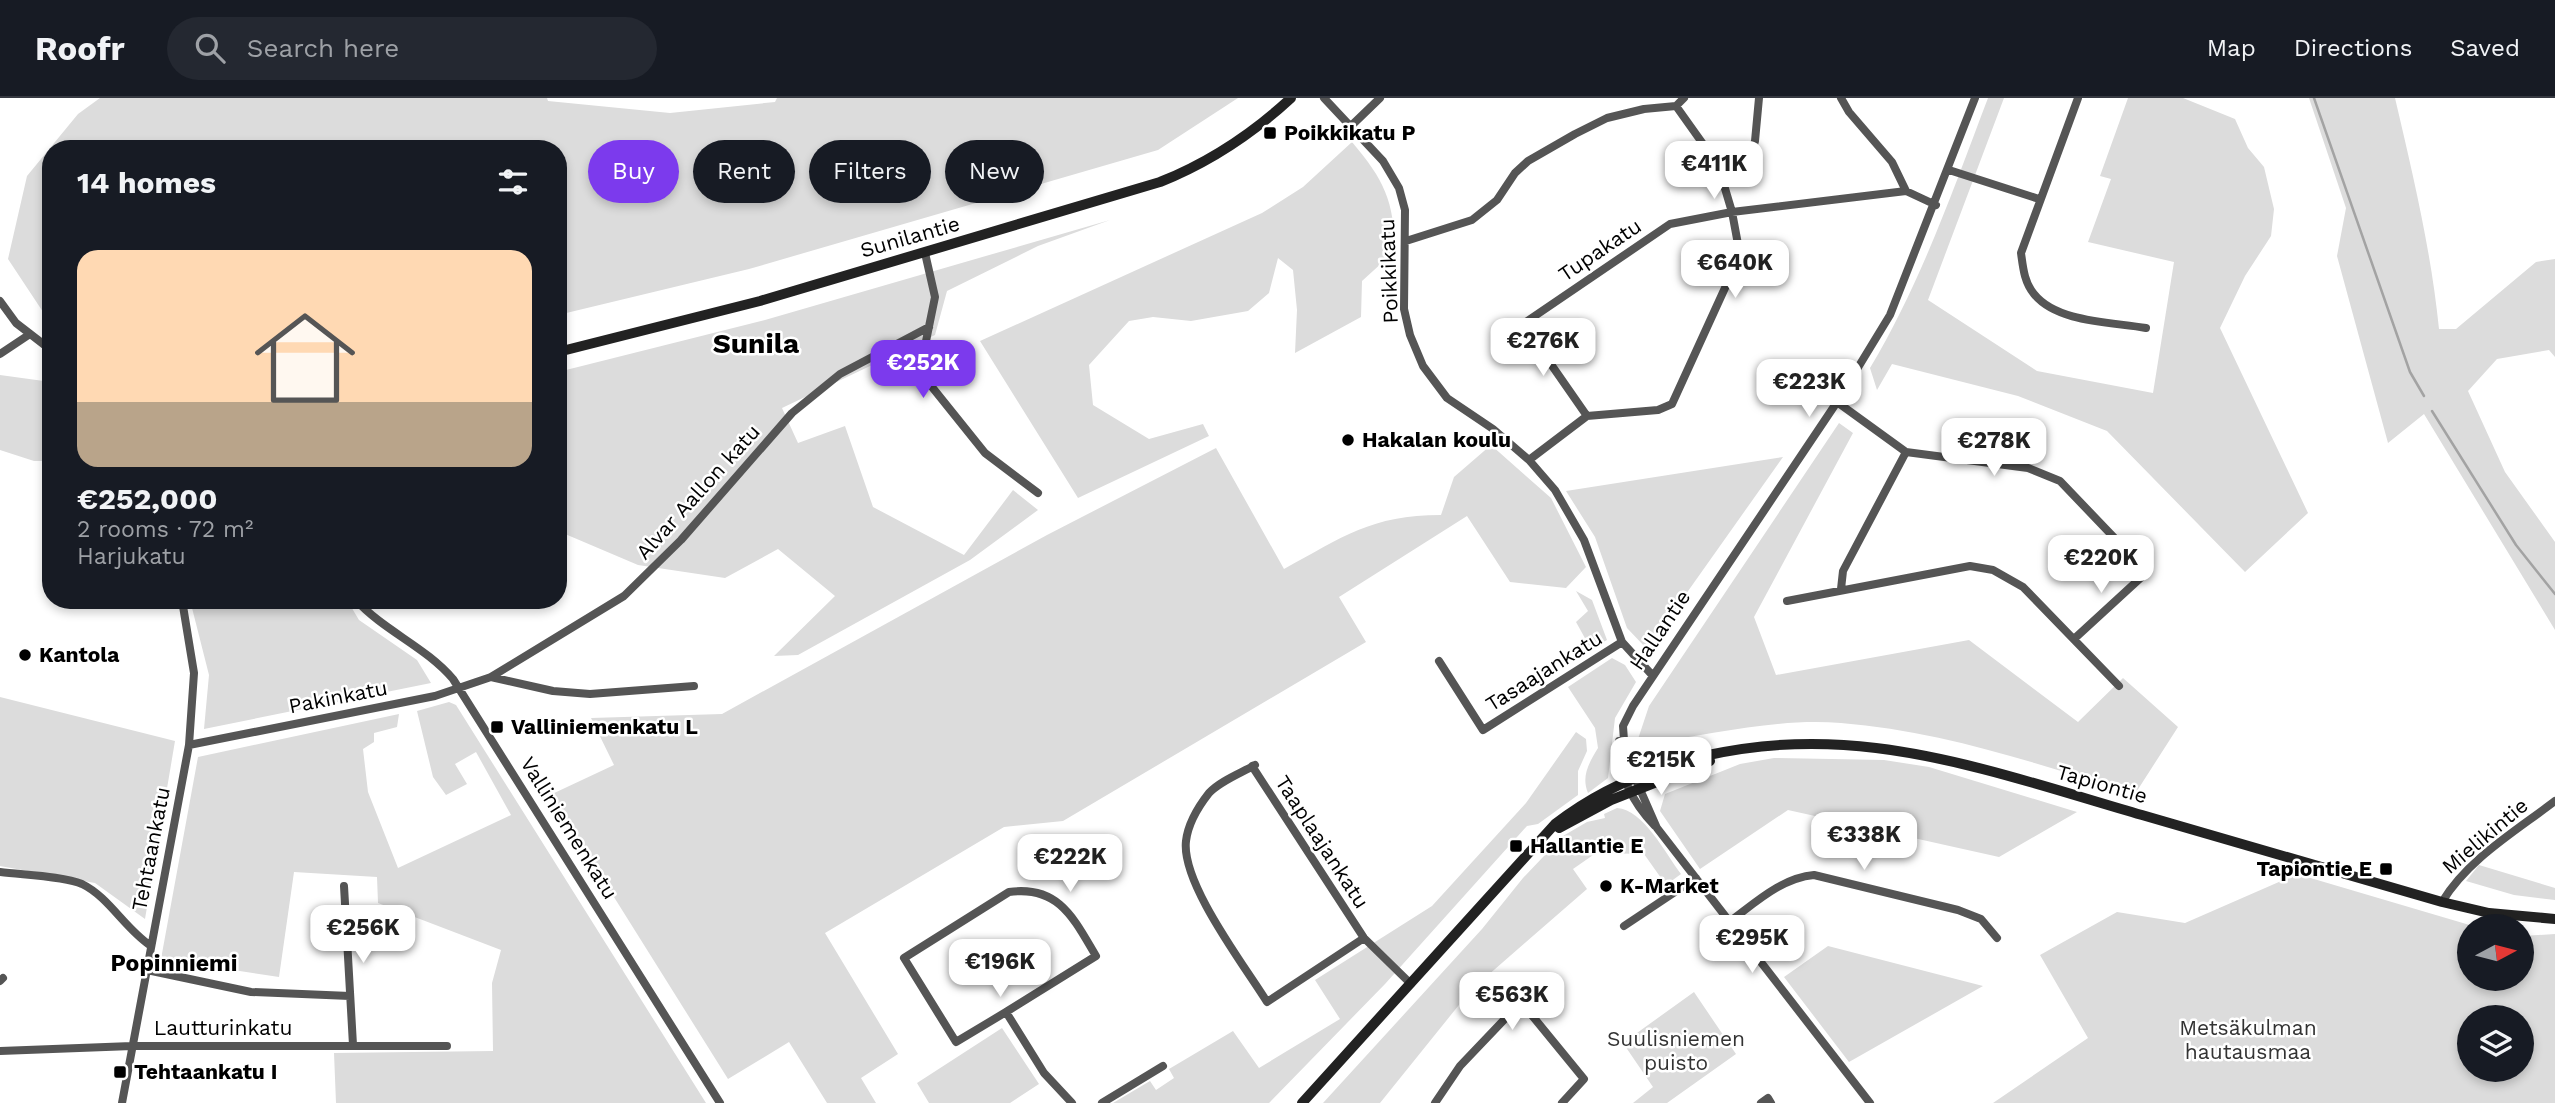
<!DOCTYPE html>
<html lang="en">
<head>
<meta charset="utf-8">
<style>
	:root { --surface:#171b24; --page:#242831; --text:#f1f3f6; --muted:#9ea1a6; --line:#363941; --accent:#7c3aed }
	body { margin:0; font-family:"Work Sans",sans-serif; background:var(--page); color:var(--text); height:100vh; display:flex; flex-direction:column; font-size:26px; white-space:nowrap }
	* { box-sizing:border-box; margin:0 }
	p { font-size:23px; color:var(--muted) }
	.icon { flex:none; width:38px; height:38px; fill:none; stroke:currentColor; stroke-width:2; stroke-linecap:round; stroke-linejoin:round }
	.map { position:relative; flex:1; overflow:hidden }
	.sheet { position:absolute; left:42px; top:42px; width:525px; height:469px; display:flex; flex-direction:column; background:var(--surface); border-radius:28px; box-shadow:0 4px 10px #0003 }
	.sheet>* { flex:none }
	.banner { position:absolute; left:588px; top:42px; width:665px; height:63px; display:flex; gap:14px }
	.needle { width:46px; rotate:83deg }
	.buttons { position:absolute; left:2457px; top:816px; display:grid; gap:14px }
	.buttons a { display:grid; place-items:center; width:77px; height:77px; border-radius:50%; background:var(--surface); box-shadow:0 4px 10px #0003; font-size:35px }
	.price { position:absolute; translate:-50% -60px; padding:0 16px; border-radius:14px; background:#fff; color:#222; font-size:23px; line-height:46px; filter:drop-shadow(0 2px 4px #0008) }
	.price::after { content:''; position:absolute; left:50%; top:42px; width:21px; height:16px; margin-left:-10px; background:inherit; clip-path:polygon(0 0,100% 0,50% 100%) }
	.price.active { background:var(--accent); color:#fff }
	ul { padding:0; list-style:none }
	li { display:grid; align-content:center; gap:14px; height:371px; padding:0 35px }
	li span { display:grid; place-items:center; height:217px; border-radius:21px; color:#555 }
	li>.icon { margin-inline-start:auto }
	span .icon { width:126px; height:126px; fill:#fffc; stroke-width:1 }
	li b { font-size:30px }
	h2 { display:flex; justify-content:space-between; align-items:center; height:84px; padding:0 35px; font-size:30px }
	.tag { padding:0 24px; border-radius:32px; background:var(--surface); box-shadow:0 4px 10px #0003; font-size:24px; line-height:63px }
	.tag.active { background:var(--accent); color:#fff }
	header { display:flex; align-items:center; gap:42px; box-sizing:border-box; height:98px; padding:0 35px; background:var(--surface); border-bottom:2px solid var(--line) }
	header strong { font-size:33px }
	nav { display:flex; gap:38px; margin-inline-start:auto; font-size:24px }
	.search { width:490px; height:63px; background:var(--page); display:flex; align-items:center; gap:18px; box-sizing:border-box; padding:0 24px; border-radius:38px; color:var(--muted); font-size:26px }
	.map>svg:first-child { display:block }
	.green { fill:#dcdcdc; fill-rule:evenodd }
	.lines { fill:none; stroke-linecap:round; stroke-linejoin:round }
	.stream { stroke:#a3a3a3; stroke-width:2.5 }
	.street { stroke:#555; stroke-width:8 }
	.secondary { stroke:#222; stroke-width:10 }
	.poi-dot { fill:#000; stroke:#fff; stroke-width:2.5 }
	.labels { text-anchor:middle; stroke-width:5; stroke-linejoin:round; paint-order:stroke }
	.poi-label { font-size:21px; font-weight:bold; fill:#000; stroke:#fff; text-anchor:start }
	.street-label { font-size:21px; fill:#000; stroke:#fff }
	.park-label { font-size:21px; fill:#333; stroke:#fff }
	.neighbourhood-label { font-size:23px; font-weight:bold; fill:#000; stroke:#fff }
	.district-label { font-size:28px; font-weight:bold; fill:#000; stroke:#fff }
</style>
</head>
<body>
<header>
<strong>Roofr</strong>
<div class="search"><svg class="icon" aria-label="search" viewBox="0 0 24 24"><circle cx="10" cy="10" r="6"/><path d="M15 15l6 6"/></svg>Search here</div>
<nav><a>Map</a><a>Directions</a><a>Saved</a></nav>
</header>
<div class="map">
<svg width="2555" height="1005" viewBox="0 0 2555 1005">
	<rect width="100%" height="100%" fill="#fff"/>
	<!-- green -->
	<path class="green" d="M100,0H547L548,3L670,15L775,4L777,0H1238L1158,52L749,171L558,217V51H51V226L8,161L27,78L78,16Z
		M1988,0H2004L1928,202L2037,273L2153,295L2174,164L2088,144L2111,81L2100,78L2128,0H2183L2235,21L2248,50L2264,69L2274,111L2271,138L2245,178L2220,230L2308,415L2245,474L2107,333L2018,298L1892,266L1877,292L1870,270C1921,185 1953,92 1988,0Z
		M2309,0H2395C2413,77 2431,152 2439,231H2456L2536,164L2555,161V259L2549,252L2497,261L2468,293L2505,374L2555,444V532L2424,316L2388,345L2337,158L2346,110Z
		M1352,44C1384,82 1394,102 1395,153L1362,183L1361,219L1295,255L1297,212L1293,172L1278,160L1269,195L1248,213L1191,223L1153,219L1129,223L1089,267L1093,307L1149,341L1203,326L1209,338L1078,400L980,243L1262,115L1303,89Z
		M1110,122L1038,148L947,193L935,237L782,310L798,345L845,328L873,409L964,457L1013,392L1038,412L970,462L798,557L774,558L835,498L778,451L725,480L638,467L558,433V274L765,222Z
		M0,277L51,284V363H34L0,352Z
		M1839,325L1853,335L1754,519L1776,577L1969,542L2078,624L2123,580L2178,629L2135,696C2038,666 1942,633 1841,625C1777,620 1713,636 1651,645L1637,644L1649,608Z
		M1491,347L1551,400L1586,469L1566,490L1510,484L1467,418L1339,499L1366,544L1063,723L1004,729L825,835L898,956L861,980L876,1005H827L789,944L728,981L550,697L614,667L591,620L722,616L1047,437L1216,350L1284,471C1343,439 1371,417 1441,417L1454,379Z
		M1783,359L1647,551L1627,530L1595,439L1566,393Z
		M1576,493L1592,502L1607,542L1591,551L1576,524L1588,513Z
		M205,502H347L359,522L417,562L431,585L204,631L209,577L191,506Z
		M1612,560L1625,567L1636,584L1615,620L1608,680L1588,695C1581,678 1589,665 1598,650L1595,630L1568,589Z
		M0,599L175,643L145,821L95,785L0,768Z
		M449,604L456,607L706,1005H336L334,955L493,953L492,885L501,852L378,805L377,779L294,774L279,879L161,861L198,659L399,616L397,629L374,635V644L363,651L368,694L398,770L511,717L476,654L455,666L467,686L446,697L433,679L417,613Z
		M1576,634L1586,641L1587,653L1578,673V697L1538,726L1527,728L1385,886L1269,1005H1113L1150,983L1156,992L1174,980L1169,971L1233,933L1259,970L1340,921L1315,882L1432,808L1526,705Z
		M1774,660L1884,662L1929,669L2077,714L1999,759L1788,712L1700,771L1660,713L1665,696L1740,666Z
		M1617,710C1644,712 1665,755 1681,776L1666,787L1644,756L1596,755L1573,771L1587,791L1471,892L1380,1005H1323L1482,831L1523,780L1563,738L1587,724L1605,720L1604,716Z
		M2479,767L2555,790V802L2514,797L2466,783Z
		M2297,776L2473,828H2469V880H2522V838L2555,836V1005H1993L2088,940L2040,857L2117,814L2185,825ZM2469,919H2522V971H2469Z
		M1828,848L1983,888L1849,964L1784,879Z
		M1694,894L1736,956L1667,1005H1633L1653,989L1623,945Z
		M1002,930L1039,986L1010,1005H929L917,985Z"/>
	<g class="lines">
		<!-- stream -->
		<path class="stream" d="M2314,0L2410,274L2424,298
			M2432,313L2516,447L2555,496"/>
		<!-- street -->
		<path class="street" d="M1324,0L1383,63L1399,90L1405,112L1404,211L1410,237L1423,268L1447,300L1493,331L1529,362L1555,392L1584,442L1622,544L1653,578
			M1841,0L1849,14L1892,64L1906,93
			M2078,0L2021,155C2023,169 2024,184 2034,196C2057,225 2113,224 2146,230
			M1351,28L1380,0
			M1718,67L1751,56L1755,43L1759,0
			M1949,72L2039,101
			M1406,143L1472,122L1497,102L1515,75L1528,63L1575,36L1607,20L1644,11L1676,8L1684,0
			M925,155L935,199L924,253L928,284L985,355L1038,395
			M0,203L16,225L51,252
			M0,256L30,236
			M1837,304L1906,354L2028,370L2060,383L2147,474L2074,541
			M1587,318L1523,226L1670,126L1732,114L1906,93L1936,107
			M1587,318L1658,312L1672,306L1740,157L1732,114L1718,67L1676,8
			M1529,362L1587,318
			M1841,491L1843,473L1906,354
			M356,502C384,533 426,549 453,581L720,1005
			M1787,503L1970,468L1993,472L2023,489L2119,588
			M1439,563L1483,632L1622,544
			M491,579L553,593L590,596L694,588
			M1619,643C1619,677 1631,703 1655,728
			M189,647L435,598L491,579L624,498L681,442L792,315L840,276L929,229
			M1255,667C1241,675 1220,683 1209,695C1198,709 1188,726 1186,743C1181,785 1244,867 1267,904L1364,840
			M1252,668L1364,840L1411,886
			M0,774C22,777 63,778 82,786C109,799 125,831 151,848
			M344,788L353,947
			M2442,804C2468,761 2516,733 2555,703
			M1729,824C1755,805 1781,780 1814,777L1958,812L1981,821L1997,840
			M1624,828L1696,780
			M147,872L251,894L350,898
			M0,883L3,880
			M1006,914L1096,858C1074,821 1059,787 1009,794L904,860L956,944L1006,914L1044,975L1072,1005
			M0,953L132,948H447
			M122,1005L189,647L194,575L182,502
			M1102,1005L1163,968
			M1435,1005L1460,968L1521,904L1584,981L1562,1005
			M1761,1005L1768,1000L1771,1005
			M1870,1005L1657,730L1625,657L1623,628L1633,608L1837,304L1890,217L1975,0"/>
		<!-- secondary -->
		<path class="secondary" d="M558,254L760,203L1160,84C1210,64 1251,37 1291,0
			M1559,730L1611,702L1710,663
			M1302,1005L1555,726C1643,658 1766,636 1876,650C1966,661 2055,692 2142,717C2242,746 2342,775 2442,804L2489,815L2555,821"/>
	</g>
	<!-- markers -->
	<g class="poi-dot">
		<rect x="1263" y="28" width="14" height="14" rx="3.5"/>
		<circle cx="1348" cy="342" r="7"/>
		<circle cx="25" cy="557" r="7"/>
		<rect x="490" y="622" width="14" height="14" rx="3.5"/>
		<rect x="1509" y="741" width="14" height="14" rx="3.5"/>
		<rect x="2379" y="764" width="14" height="14" rx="3.5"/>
		<circle cx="1606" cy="788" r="7"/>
		<rect x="113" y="967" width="14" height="14" rx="3.5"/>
	</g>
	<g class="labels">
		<!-- poi labels -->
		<g class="poi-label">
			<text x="1284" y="42">Poikkikatu P</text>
			<text x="1362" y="349">Hakalan koulu</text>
			<text x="39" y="564">Kantola</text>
			<text x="511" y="636">Valliniemenkatu L</text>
			<text x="1530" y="755">Hallantie E</text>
			<text x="2372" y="778" text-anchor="end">Tapiontie E</text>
			<text x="1620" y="795">K-Market</text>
			<text x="134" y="981">Tehtaankatu I</text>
		</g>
		<!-- street labels -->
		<g class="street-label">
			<text transform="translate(910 139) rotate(-16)" y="7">Sunilantie</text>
			<text transform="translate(1600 152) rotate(-34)" y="7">Tupakatu</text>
			<text transform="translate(1389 173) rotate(-92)" y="7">Poikkikatu</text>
			<text transform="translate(698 394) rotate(-48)" y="7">Alvar Aallon katu</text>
			<text transform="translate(1660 532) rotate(-56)" y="7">Hallantie</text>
			<text transform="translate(1544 573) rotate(-32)" y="7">Tasaajankatu</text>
			<text transform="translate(338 599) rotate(-11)" y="7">Pakinkatu</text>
			<text transform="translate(2102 686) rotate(16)" y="7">Tapiontie</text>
			<text transform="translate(569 730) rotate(58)" y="7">Valliniemenkatu</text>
			<text transform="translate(2485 738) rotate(-40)" y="7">Mielikintie</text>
			<text transform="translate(1322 744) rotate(57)" y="7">Taaplaajankatu</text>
			<text transform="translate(151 751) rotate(-79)" y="7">Tehtaankatu</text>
			<text x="223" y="937">Lautturinkatu</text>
		</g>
		<!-- park labels -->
		<g class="park-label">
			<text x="2248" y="937">Metsäkulman<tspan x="2248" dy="24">hautausmaa</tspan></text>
			<text x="1676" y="948">Suulisniemen<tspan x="1676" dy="24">puisto</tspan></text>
		</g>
		<!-- neighbourhood labels -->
		<g class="neighbourhood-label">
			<text x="174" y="873">Popinniemi</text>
		</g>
		<!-- district labels -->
		<g class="district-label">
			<text x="756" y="255">Sunila</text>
		</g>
	</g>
</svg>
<div class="buttons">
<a><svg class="needle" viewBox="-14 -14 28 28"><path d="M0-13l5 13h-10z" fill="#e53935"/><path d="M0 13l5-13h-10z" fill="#9ea1a6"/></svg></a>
<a><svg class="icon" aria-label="layers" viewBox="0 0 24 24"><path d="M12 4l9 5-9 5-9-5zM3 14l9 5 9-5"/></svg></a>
</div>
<b class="price" style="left:1714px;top:103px">€411K</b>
<b class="price" style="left:1735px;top:202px">€640K</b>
<b class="price" style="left:1543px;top:280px">€276K</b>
<b class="price active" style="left:923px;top:302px">€252K</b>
<b class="price" style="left:1809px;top:321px">€223K</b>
<b class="price" style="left:1994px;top:380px">€278K</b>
<b class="price" style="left:2101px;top:497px">€220K</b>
<b class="price" style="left:1661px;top:699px">€215K</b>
<b class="price" style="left:1864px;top:774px">€338K</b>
<b class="price" style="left:1070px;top:796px">€222K</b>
<b class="price" style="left:363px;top:867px">€256K</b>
<b class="price" style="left:1752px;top:877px">€295K</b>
<b class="price" style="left:1000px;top:901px">€196K</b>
<b class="price" style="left:1512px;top:934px">€563K</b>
<div class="banner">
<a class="tag active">Buy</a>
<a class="tag">Rent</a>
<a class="tag">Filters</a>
<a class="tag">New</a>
</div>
<section class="sheet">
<h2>14 homes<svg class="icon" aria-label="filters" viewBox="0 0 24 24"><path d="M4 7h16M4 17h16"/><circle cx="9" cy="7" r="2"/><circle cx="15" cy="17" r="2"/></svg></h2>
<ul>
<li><span style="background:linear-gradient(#ffd9b3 70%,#b9a48a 0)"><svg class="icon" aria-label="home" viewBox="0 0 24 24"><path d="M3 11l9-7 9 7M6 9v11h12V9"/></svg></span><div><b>€252,000</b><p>2 rooms · 72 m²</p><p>Harjukatu</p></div></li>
</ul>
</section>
</div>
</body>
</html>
